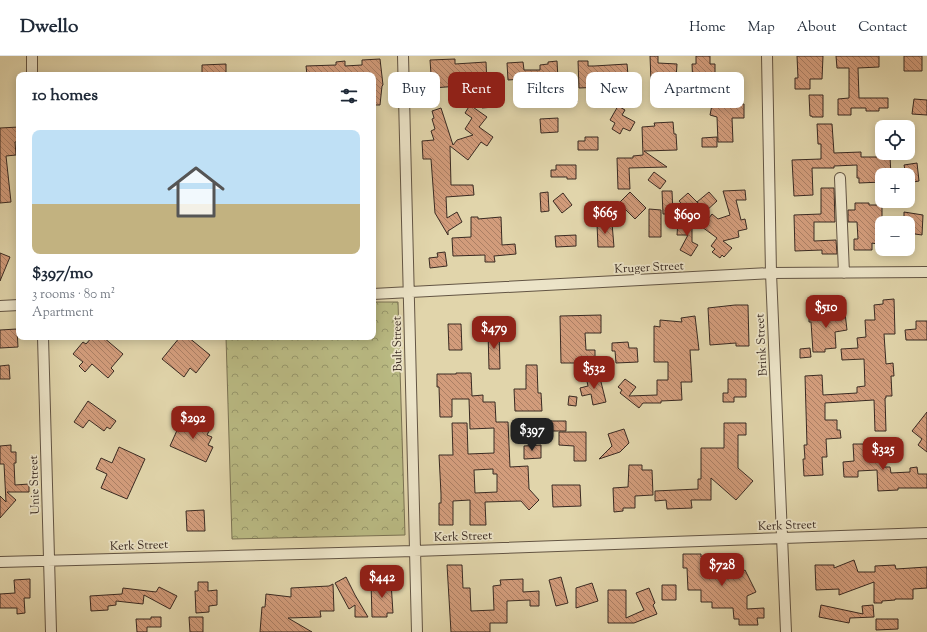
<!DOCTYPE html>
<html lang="en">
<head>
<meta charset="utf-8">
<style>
	:root { --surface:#fff; --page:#f2f2f3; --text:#1f2937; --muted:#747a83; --line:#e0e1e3; --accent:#8f2418 }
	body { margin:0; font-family:"Sorts Mill Goudy",serif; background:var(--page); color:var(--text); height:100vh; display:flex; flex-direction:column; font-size:15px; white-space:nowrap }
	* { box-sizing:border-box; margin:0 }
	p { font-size:13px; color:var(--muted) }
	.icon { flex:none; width:22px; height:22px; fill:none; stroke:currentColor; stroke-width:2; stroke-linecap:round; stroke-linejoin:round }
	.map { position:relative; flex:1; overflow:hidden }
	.sheet { position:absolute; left:16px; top:16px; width:360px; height:268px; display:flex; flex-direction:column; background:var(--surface); border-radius:8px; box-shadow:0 2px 10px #0003 }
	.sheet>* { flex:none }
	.banner { position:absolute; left:388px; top:16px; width:380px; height:36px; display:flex; gap:8px }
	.tools { position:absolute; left:875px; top:64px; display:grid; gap:8px }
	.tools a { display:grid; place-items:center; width:40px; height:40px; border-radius:8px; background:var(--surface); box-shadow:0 2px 10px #0003; font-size:20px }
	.price { position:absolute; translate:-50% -34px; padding:0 9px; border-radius:8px; background:var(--accent); color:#fff; font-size:13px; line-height:26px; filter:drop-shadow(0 1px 2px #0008) }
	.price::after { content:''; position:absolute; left:50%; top:24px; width:12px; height:9px; margin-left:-6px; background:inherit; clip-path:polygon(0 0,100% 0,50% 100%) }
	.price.active { background:#222; color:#fff }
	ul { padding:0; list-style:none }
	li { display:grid; align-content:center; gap:8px; height:212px; padding:0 16px }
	li span { display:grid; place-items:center; height:124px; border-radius:8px; color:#555 }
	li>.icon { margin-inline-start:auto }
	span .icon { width:72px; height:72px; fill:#fffc; stroke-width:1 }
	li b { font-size:17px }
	h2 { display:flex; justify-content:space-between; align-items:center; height:48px; padding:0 16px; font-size:17px }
	.tag { padding:0 14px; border-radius:8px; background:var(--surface); box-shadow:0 2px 10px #0003; font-size:14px; line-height:36px }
	.tag.active { background:var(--accent); color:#fff }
	header { display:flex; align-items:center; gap:24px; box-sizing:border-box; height:56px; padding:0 20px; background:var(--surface); border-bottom:1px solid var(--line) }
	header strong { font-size:19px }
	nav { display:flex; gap:22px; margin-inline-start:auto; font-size:14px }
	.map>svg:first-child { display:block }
	.park { fill:url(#park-crowns); stroke:#7a7253 }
	.building { fill:url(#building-back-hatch); stroke:#392a22; fill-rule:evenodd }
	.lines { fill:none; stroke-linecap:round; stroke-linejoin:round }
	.minor-casing { stroke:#635544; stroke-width:12 }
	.minor { stroke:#ece4c8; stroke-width:10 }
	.labels { text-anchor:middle; stroke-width:3.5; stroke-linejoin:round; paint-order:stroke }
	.street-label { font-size:12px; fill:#392a22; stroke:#ece4c8 }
</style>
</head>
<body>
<header>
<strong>Dwello</strong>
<nav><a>Home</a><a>Map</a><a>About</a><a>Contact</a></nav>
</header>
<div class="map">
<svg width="927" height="576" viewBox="0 0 927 576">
	<defs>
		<pattern id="park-crowns" width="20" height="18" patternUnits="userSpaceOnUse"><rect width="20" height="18" fill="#babb84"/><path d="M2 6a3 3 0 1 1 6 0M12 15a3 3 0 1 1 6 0" fill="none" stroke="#98986c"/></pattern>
		<pattern id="building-back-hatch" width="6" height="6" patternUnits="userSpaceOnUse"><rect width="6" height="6" fill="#d29c7b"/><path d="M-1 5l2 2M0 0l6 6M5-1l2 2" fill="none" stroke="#ab7f64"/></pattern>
	</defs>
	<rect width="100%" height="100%" fill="#e1d5ab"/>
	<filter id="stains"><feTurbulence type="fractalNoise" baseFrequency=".005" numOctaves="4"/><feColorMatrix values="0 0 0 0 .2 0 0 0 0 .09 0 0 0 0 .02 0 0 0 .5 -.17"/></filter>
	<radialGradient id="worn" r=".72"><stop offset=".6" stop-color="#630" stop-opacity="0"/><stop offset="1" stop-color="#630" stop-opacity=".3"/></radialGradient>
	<!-- park -->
	<path class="park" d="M373,246H398L405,479L232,483L226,281H373Z"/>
	<!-- building -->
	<path class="building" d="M650,0H658V7L677,8L675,39L664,38L665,26L651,25Z
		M696,0H710V8H715V23H709L710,29L693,30L692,8H696Z
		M797,0H823L822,23H810V33H795V22H798Z
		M836,0H879V11L858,12L859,42H888V52H879V55H866V52H851V59H838V43L849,42V12H837Z
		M904,0H922V15H904Z
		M380,3L383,29L382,30L380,49H373V19H362V18L307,19L306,10L336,9V6L345,5V10L362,9V4Z
		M455,3V8L486,6L487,28L432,32L430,4Z
		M557,5L558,23L537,24V22L508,24L507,7L523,6L524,14H540V9L548,8V6Z
		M578,5H588V10H594L627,8L628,19L614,20V23L602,24V31L579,32Z
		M226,8V19H202V9Z
		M493,28V30L502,29L503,45H494V51L482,52L481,29Z
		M576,31L577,46L554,47L553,33Z
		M809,39H823V61H812V60H810Z
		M914,43L927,44V59L912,58Z
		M721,48H744V62H732L733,86H718L717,61L710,59L712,49L721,51Z
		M470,49L487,61L479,71L493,81L487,90L481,86L468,104L450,90L451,129H473L474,139L446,141L447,162L457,156L462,166L448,175V179L435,157L431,103H423L422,85L434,84L431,75L435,73L432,63L434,62L432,55L441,52L453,89L457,84L473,79L465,73L472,62L465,57Z
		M618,50L625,54L622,59L635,66L630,75L623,72L620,78L612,73L615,67L610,64Z
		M558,62V76L541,77L540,63Z
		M673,66L674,78H676L677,94L644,95L667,111L629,112L630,133H618L617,102H633V100L643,99L642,71L655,70L654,67Z
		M817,68H832L834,97L861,96V101H890L891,119H882V126L859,127V122H857V109L834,110V112H812L813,139L794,140L792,104L821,103V88H818Z
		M19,71V85L15,86L16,99L6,100L11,146L0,147V72Z
		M585,81H598V94H578V85H585Z
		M717,81V91H702V82Z
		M917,107L919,125L908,127V119H906L904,109Z
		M556,109H576V123H567V121H551V114H556Z
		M654,116L666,125L660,133L648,124Z
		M821,132H834L835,166H814V185L836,184L837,198H822V194L795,195L794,159L821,158Z
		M745,134L746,144H736L741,164L745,163L747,173L738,175L739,181L723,185L732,192L724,201L722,199L720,202L712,196L715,193L711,190L717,182L702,171L712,158L718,163L730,159L723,135Z
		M662,135H672L673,158H663Z
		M548,136L549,155L541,156L540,137Z
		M630,136L646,152L635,163L619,147Z
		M709,136L717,145L705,156L697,146Z
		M563,137L572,149L562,157L553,145Z
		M688,137L699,148L690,157L679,145Z
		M855,147H869V149H882V189L872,187V194H854V183H858L857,166H848V154H855Z
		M649,153L661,154V181H649Z
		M904,156L923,159L922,179L908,177V167H904Z
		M471,161H478V163L501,161L502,189L515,188L516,198L494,200L495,206H485V199L453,200L452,182L471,181Z
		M678,165H690V169H692V186L698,189L691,200L680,194L688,179H677Z
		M612,167L614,191H598L597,168Z
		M576,179V190L556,191L555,180Z
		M445,196L447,210L430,212L429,202L438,201L437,197Z
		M0,197L10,201L0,225Z
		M894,243L895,278H884L886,308L893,307L894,320H891L892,340H886V342H885L886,375H875L874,344L825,347V364H837V374H840L841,382L826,383L827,401H822L823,419L804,420L803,403H805L804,389H807L805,320L822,319L823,339L857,337V331L865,330L864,303L842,304L841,293L858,292L857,282L866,281L865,264H875L874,249L883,248V244Z
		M735,249H748L749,290H736V287L710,289L708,252Z
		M841,253L842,257H845L847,274L835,276L836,292L825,293V296H813L811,266H809V256H833V254Z
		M601,259V277H585L586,294H595V307H561L560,260Z
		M695,260L699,294H690L692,326H681L682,344L661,345V347H643L639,352L620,337L622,334L618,331L625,323L636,331L629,340L657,339V324H668V306H654V270L660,271V264L682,266L681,262Z
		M916,265H927V284H906L905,274L916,273Z
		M448,268H461L462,294H449Z
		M17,273L18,291L0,292V274Z
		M499,274L500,313H489L488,275Z
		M92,281H103L123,298L111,312L114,315L108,322L92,308L85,316L79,310L83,306L73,298L83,286L86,288Z
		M180,281H188L210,299L196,317L190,312L184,321L162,303Z
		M628,286L629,292H637L638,306L616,307L615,295H612V287Z
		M810,292L811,301L800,302V293Z
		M9,309L10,323H0V310Z
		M526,309H537L538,337H541L542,355H515L514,333H526Z
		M456,317H471L472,340L483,339V346H495L496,366H508L510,411L528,410L529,433L539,444L529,454L521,445L485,446L486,469H470V444L453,445V469H439V447H441V438L439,399H453L452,367H467L468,398L494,397V372L470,373L469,343H452V361H440L439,331H437V318H456ZM493,413V418H497V436L475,437L474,414Z
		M599,318L606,346L593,349L591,338L582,340L580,332L588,330L586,321Z
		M728,323H746V341H734V346H723V337H728Z
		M569,340L577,341L576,350L568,349Z
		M88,345L116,365L110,373L107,371L104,375L89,364L83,372L74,366Z
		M927,356V396L918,389L922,383L912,375Z
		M183,361L210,373L207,379L212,381L208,389L213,391L206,406L170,390Z
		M546,365H566V375H546Z
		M724,367H746V379H738V412L753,425L736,444L711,422V444H691L692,452L667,453L666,444L655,445V435L698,433V423H701V392H724Z
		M624,373L629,387L620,396L599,403L612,390L608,378Z
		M559,376H586V405H574V390L559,389Z
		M853,388H864V395L883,394V411H890L891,417L910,416V412L917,411L918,418H927V432H898V434L878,435L877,414L858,415V421H844L843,406L854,405Z
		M11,389V396H16V407H14L15,429L29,428V436H7L16,444L0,462V440L6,446L4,408H0V390Z
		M541,389V402L524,403V390Z
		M119,391L145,403L127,443L101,432L107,418L96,413L101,402L112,407Z
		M629,409H642V414H652L653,439L635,440V452H623V455L614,456L613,432L628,431Z
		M552,429H580L581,450L553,451Z
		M204,454L205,475H187L186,455Z
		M683,498H701V501L716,500V502H727L728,523L745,514L756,536L747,540V553L764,552V562H757L758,569H739V563H734L733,552H712V546H701V534H688L687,512H683Z
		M854,504L858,516H875V510L895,509L896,513L927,511V532L913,533V543H895V544L882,545V547H874V526L839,539V533L816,534L815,509H834V512Z
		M447,509H462L463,532H470L471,555L494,554L493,530L501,529L500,524L523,523V536L539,535V550H530V544L507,545V567H490V576H451Z
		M361,517H371V525H361Z
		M346,521L355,539L368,561H355V549L349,553L335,527Z
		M561,521L568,547L556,550L549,524Z
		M30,523V542H24L25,557L17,558V552H0V538L15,537L14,524Z
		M198,526H208V535L217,534V549L209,550V556L196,557L195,535H198Z
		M371,526H391L393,557H387V561H372Z
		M592,527L598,545L576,552V532Z
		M333,528L334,555H320L321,561L288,562L312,576H260L262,551H265L266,538L291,541V532L329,530Z
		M662,529H676V544H662Z
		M159,531L177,540L170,553L144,539L143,548L116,545V549L108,550V554L91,555L90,540L122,538L123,532L156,536Z
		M649,532L655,547L653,549L657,558L634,567H608V534H626V562L644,554L636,537Z
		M821,549L863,558L862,550L873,549L874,561L850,562L849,567L819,561Z
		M151,561H161V571H147V576H137L136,563H151Z
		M189,561H203V576H190Z
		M876,563H898V573L876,574Z"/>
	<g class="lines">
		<!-- minor casing -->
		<g class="minor-casing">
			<path id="minor" d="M32,0V19
				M403,0L417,576
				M767,0L771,217L786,576
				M840,122L844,217
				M373,238L771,217L927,216
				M0,250L19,249
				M43,281L51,576
				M0,506L414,495L927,477"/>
		</g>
		<!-- minor -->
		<use href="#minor" class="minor"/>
	</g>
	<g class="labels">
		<!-- street labels -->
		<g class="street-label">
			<text transform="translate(649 211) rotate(-3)" y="4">Kruger Street</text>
			<text transform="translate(397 288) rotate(-91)" y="4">Bult Street</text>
			<text transform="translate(761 289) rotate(-93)" y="4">Brink Street</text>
			<text transform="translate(34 429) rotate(-92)" y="4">Unie Street</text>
			<text transform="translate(787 469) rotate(-2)" y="4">Kerk Street</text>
			<text transform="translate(463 480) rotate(-2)" y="4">Kerk Street</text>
			<text transform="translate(139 489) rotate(-2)" y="4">Kerk Street</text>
		</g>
	</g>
	<rect width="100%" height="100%" filter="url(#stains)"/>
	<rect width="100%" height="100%" fill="url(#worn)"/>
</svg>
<div class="tools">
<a><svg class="icon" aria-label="locate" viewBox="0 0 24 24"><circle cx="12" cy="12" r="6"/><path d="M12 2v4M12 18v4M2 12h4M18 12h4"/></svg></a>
<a>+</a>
<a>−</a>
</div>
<b class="price" style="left:605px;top:179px">$665</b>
<b class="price" style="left:687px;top:181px">$690</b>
<b class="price" style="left:826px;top:273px">$510</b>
<b class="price" style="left:494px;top:294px">$479</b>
<b class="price" style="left:594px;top:334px">$532</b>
<b class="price" style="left:193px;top:384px">$292</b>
<b class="price active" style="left:532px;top:396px">$397</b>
<b class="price" style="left:883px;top:415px">$325</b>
<b class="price" style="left:722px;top:531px">$728</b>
<b class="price" style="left:382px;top:543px">$442</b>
<div class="banner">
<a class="tag">Buy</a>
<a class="tag active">Rent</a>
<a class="tag">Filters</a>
<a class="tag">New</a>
<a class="tag">Apartment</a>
</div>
<section class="sheet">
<h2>10 homes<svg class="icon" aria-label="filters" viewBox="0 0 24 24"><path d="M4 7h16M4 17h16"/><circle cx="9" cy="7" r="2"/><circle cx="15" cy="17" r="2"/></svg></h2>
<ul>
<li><span style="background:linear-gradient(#bfe0f5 60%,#c2b280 0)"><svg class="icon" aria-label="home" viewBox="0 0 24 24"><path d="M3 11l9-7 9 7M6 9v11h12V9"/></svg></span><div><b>$397/mo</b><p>3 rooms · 80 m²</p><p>Apartment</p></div></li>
</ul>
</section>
</div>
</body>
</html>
